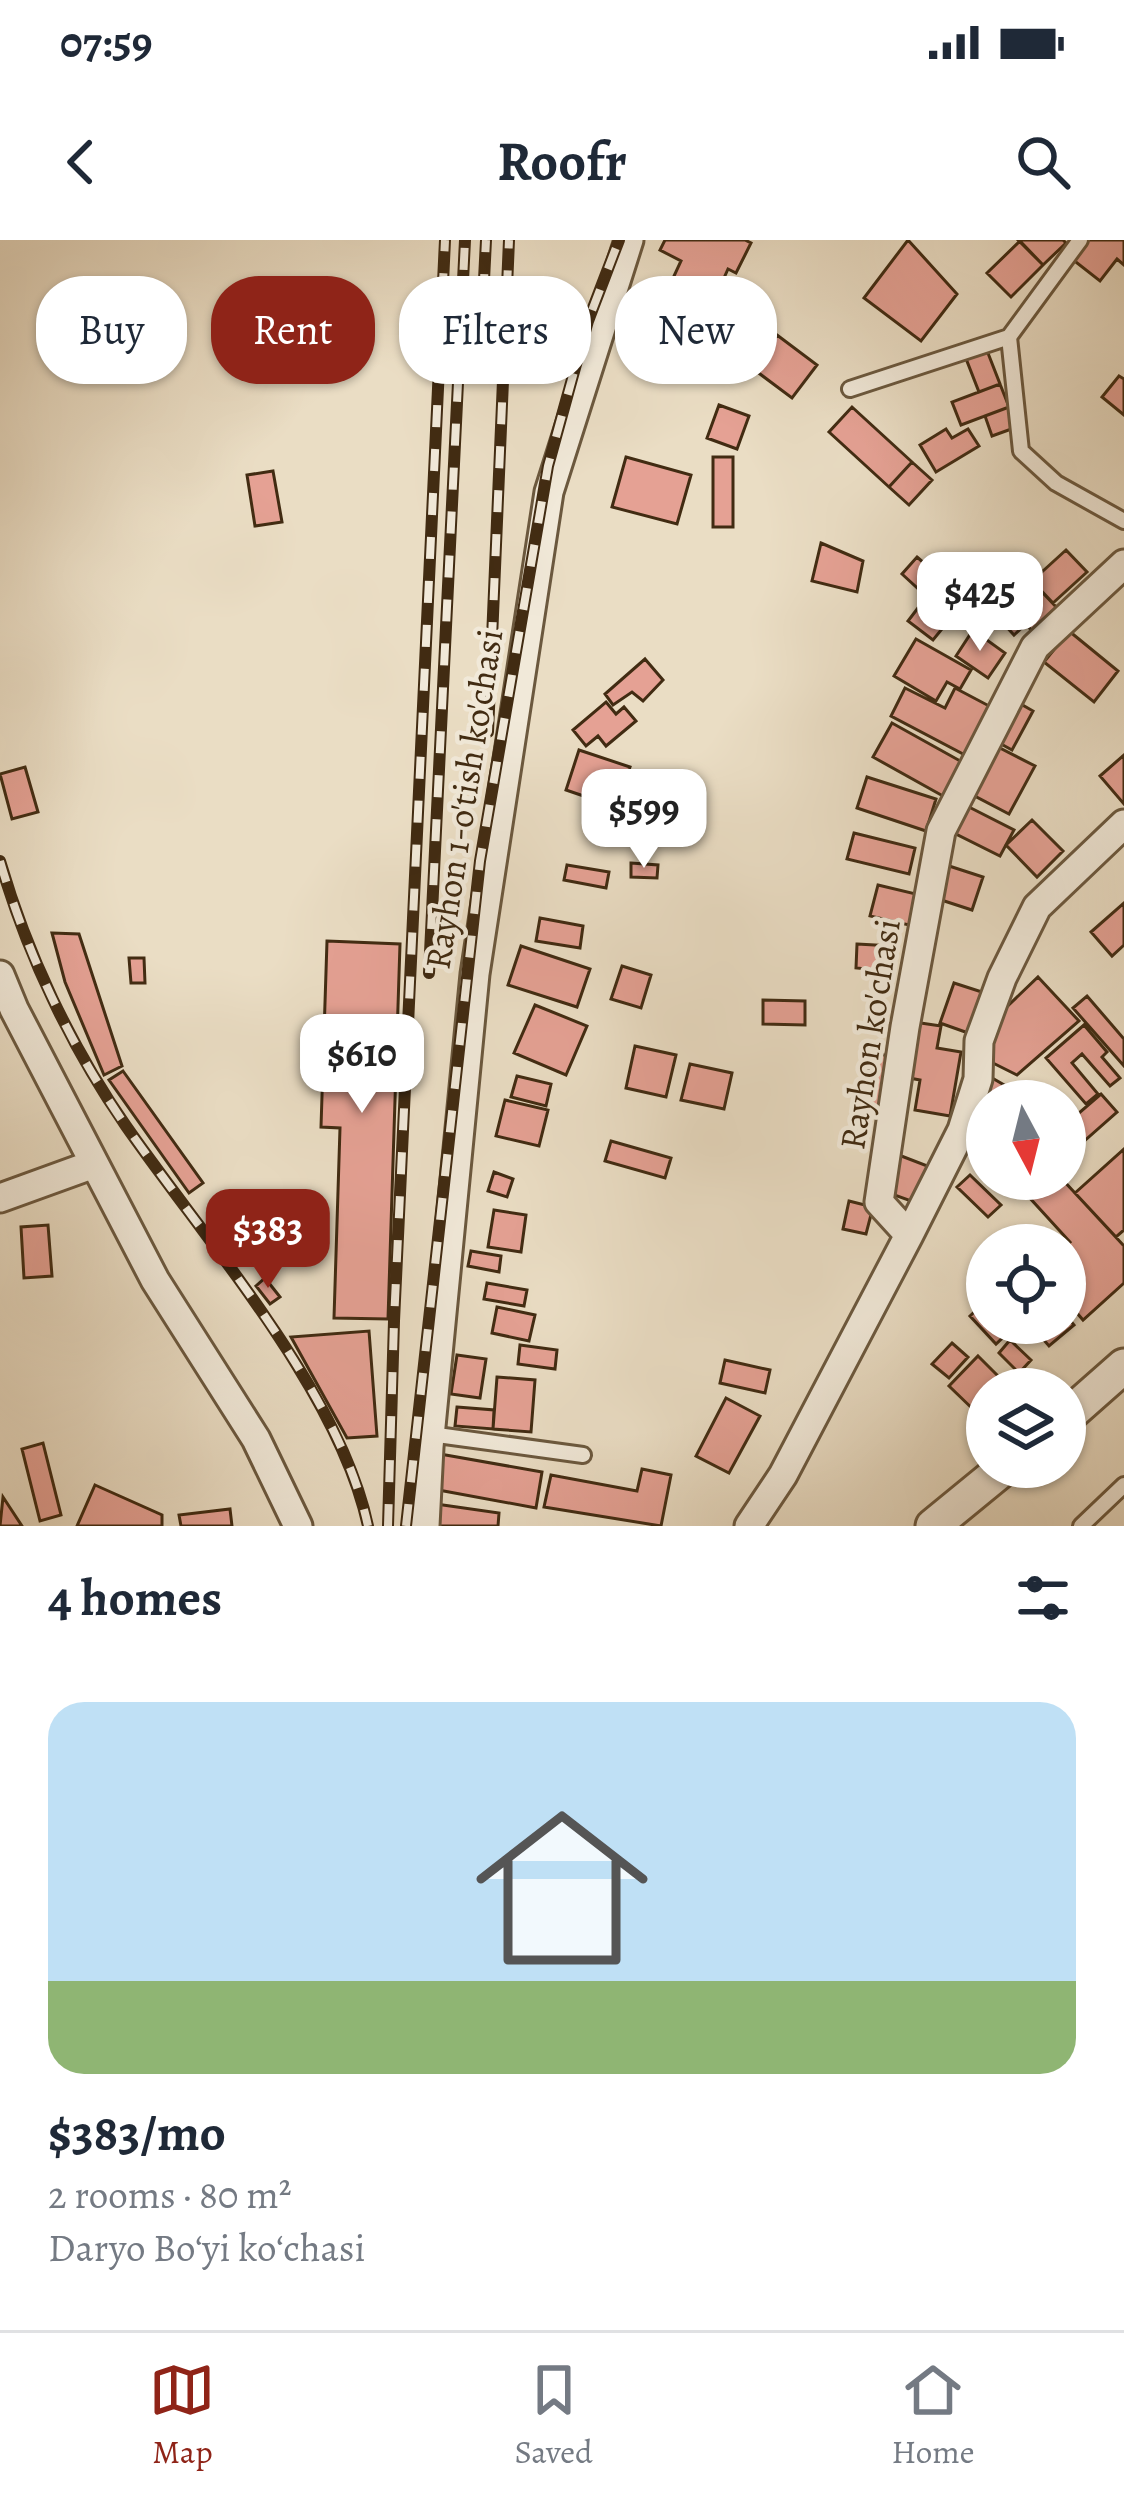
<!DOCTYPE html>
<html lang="en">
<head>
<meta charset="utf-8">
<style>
	:root { --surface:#fff; --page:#f2f2f3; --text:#1f2937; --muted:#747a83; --line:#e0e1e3; --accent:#8f2418 }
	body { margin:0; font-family:Alegreya,serif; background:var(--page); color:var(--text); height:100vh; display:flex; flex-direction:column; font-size:45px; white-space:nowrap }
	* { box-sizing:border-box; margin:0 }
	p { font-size:39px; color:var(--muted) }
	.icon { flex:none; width:66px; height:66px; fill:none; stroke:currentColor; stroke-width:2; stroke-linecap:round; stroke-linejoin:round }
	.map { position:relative; height:1286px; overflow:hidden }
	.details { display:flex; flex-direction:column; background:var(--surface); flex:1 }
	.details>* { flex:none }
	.guide { position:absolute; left:36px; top:36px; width:1053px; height:108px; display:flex; gap:24px }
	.needle { width:78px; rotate:173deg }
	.fabs { position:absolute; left:966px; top:840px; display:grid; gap:24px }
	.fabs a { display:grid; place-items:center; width:120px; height:120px; border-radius:50%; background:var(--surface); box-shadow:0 3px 9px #0004; font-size:60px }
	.price { position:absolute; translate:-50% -102px; padding:0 27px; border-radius:24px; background:#fff; color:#222; font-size:39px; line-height:78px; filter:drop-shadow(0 3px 6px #0008) }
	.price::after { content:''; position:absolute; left:50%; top:72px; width:36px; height:27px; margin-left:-18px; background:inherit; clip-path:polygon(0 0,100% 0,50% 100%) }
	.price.active { background:var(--accent); color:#fff }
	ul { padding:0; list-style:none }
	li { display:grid; align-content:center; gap:24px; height:636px; padding:0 48px }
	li+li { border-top:3px solid var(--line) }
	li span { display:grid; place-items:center; height:372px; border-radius:36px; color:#555 }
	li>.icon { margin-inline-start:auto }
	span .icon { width:216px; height:216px; fill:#fffc; stroke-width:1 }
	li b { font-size:51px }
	h2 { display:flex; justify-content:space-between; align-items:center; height:144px; padding:0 48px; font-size:51px }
	.pill { padding:0 42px; border-radius:48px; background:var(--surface); box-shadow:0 3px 9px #0004; font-size:42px; line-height:108px }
	.pill.active { background:var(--accent); color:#fff }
	.status { display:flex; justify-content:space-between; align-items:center; height:84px; padding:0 60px; background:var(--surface); direction:ltr }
	.status svg { height:33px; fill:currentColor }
	header { display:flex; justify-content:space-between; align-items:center; height:156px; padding:0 48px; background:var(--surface); font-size:54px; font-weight:700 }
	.dock { display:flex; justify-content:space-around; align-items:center; height:168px; border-top:3px solid var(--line); background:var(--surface); font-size:33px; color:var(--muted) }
	.dock a { display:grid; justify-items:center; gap:6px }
	.dock .active { color:var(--accent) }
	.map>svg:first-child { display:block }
	.building { fill:#e5a194; stroke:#412b12; stroke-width:3 }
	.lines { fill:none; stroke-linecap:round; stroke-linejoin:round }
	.service-casing { stroke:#6b583e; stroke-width:20 }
	.minor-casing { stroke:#6b583e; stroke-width:33 }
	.tertiary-casing { stroke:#6b583e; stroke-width:39 }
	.service { stroke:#f1e9d9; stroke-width:14 }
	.minor { stroke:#f1e9d9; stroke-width:27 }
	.tertiary { stroke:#f1e9d9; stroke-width:33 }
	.rail-casing { stroke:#412b12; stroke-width:12 }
	.rail { stroke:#f1e9d9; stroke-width:8; stroke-dasharray:22; stroke-linecap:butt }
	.labels { text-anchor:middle; stroke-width:9; stroke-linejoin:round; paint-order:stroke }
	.street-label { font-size:36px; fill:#412b12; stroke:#f1e9d9 }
</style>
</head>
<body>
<div class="status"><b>07:59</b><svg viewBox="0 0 49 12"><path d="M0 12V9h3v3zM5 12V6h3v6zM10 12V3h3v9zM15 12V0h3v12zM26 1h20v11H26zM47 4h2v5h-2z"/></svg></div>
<header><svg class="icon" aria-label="back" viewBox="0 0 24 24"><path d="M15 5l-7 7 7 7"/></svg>Roofr<svg class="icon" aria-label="search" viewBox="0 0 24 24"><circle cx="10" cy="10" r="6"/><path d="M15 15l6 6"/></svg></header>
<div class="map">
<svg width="1124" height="1286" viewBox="0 0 1124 1286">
	<rect width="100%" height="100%" fill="#eaddc4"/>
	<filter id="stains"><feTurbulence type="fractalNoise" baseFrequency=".00167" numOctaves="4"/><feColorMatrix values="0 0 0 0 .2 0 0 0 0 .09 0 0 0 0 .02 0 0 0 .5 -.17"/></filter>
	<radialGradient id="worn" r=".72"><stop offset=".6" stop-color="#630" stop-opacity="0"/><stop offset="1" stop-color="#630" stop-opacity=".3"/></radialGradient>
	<!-- building -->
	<path class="building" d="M665,0H745L751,3L736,33L728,29L716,56L674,36L681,21L660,10Z
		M908,0L957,54L921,101L864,58Z
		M1018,0H1063L1066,3L1043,25Z
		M1087,0H1124V25L1117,19L1100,41L1072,19Z
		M1020,1L1043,25L1011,57L987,33Z
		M677,62L712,72L700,112L666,102Z
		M777,95L817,125L792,158L752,128Z
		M986,108L1000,144L979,152L965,116Z
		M1119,136L1124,139V175L1102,157Z
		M1000,144L1009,167L961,185L952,162Z
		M719,165L749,176L737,209L707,198Z
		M852,167L912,222L889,247L829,192Z
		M1009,167L1017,187L992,196L985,176Z
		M946,189L952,198L968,189L979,206L936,232L920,205Z
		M626,217L691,235L677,284L612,267Z
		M713,217H733V287H713Z
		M912,222L932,240L909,265L889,247Z
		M273,231L282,282L255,286L247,235Z
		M821,303L863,321L857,352L812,341Z
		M1066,310L1087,332L1053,363L1032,341Z
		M917,317L940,337L925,355L902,334Z
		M1013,321L1058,369L1033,392L1026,384L1014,395L995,374L1007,363L989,344Z
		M948,351L972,369L961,383L937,366Z
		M921,364L946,384L933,400L908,381Z
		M973,390L1005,413L988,438L956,416Z
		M1069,391L1118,431L1094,462L1044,422Z
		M916,399L971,430L960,449L947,442L936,461L894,436Z
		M645,419L663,440L643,461L632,452L613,465L605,454Z
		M905,448L945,468L955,448L991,467L965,515L891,476Z
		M1014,460L1033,471L1012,510L992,499Z
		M606,462L616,474L624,467L636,481L606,506L598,496L586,506L573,490Z
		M892,483L962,522L943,556L873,517Z
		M996,506L1035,526L1009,574L971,554Z
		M579,510L630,527L616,567L566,550Z
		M1124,515V564L1100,536Z
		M25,527L38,572L12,579L0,534Z
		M867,537L936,559L926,591L857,568Z
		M965,565L1014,590L1000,616L952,592Z
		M1032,580L1063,611L1037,637L1006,605Z
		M854,593L915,608L909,634L847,619Z
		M631,623L658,625L657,638L631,637Z
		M943,624L983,637L972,670L932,657Z
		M567,625L609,632L606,648L564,640Z
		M878,645L916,654L909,685L870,676Z
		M1124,663V705L1112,716L1091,692Z
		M540,678L583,686L580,708L536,701Z
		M52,693L79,694L122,826L104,835L65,742Z
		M327,701L400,704L388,1079L334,1078L340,888L321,887Z
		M857,704L892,706L890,731L856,728Z
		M521,706L590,729L577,767L508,745Z
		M129,718H144L145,743H131Z
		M622,726L651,735L641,768L611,759Z
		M1038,737L1079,781L1017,835L985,819L994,779Z
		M954,743L985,753L971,794L940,783Z
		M1087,756L1124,799V826L1073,768Z
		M763,760L805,761V785L763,784Z
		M535,765L587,786L566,835L514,813Z
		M914,782L941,786L937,808L961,812L950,876L915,870L920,840L904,837Z
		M1084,785L1107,812L1102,817L1120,838L1110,846L1082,814L1072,823L1098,854L1086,864L1046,818Z
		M635,806L676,815L666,857L626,848Z
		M871,813L891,816L882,869L863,866Z
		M690,824L732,833L724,869L681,860Z
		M123,831L203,943L189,953L109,840Z
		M987,835L1011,849L1022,861H987V871L978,861Z
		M517,836L551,844L546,866L511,857Z
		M1101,854L1117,872L1065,918V885Z
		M505,860L548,870L539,906L496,896Z
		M611,901L671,918L665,938L605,921Z
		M1124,909V990L1116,997L1075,953Z
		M891,912L930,927L911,961L886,952Z
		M494,932L513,939L507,957L488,951Z
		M970,935L1001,965L988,977L957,947Z
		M1047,939H1062L1124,1006V1043L1083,1080L1065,1059V1006L1070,1002L1028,956Z
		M849,961L873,967L866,994L843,989Z
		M494,970L526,975L521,1012L488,1007Z
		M48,985L52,1036L24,1038L21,987Z
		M471,1011L501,1016L499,1032L468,1026Z
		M265,1038L280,1057L270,1064L256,1046Z
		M487,1043L527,1050L524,1066L484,1059Z
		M987,1060V1083L1016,1085L996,1104L970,1076Z
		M497,1067L535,1075L529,1101L492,1093Z
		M1065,1074L1074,1085L1049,1106L1030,1084L1065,1083Z
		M369,1091L377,1196L347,1198L291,1097Z
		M1010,1100L1031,1120L1019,1133L999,1113Z
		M952,1103L968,1117L949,1138L932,1124Z
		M520,1105L557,1110L555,1129L518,1124Z
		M457,1115L486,1119L480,1158L451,1154Z
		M978,1116L1008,1146L987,1149V1167L979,1175L949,1146Z
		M725,1120L770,1130L765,1153L720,1143Z
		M497,1137L535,1140L531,1192L493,1189Z
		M726,1158L760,1176L729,1233L696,1216Z
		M457,1167L494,1170L493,1189L455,1186Z
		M43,1203L61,1275L40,1281L22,1209Z
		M440,1214L542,1232L536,1268L433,1249Z
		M642,1229L671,1235L661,1286L544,1267L551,1235L637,1251Z
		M95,1245L162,1275V1286H77Z
		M3,1257L22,1286H0Z
		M436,1264L499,1273L498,1286H433Z
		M230,1269L232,1286H181L179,1275Z"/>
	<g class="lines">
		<!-- service casing -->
		<g class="service-casing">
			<path id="service" d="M1080,0L1009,97L1021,211L1056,243L1124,281
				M850,149L1009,97
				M430,1194L583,1215
				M1081,1286L1124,1245"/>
		</g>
		<!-- minor casing -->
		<g class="minor-casing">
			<path id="minor" d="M0,735L14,769L155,1040L256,1199L298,1286
				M0,958L94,924
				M909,995L962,890L978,839L979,801L1002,738L1037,667L1124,584
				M425,1286L429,1207L475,734L549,252L629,0
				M749,1286L783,1235L909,995L879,962L905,787L941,591L1035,407L1124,324"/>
		</g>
		<!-- tertiary casing -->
		<g class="tertiary-casing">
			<path id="tertiary" d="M1065,1178L1124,1126
				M933,1286L1005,1227"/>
		</g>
		<!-- service -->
		<use href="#service" class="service"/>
		<!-- minor -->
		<use href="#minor" class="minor"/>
		<!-- tertiary -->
		<use href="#tertiary" class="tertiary"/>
		<!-- rail casing -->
		<g class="rail-casing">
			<path id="rail" d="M481,100L486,0
				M488,492L509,0
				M0,621C27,714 71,807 126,886C206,1001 339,1150 368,1286
				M429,733L465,0
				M388,1286L394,1081L445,0
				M406,1286L480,621L548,226L588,81L619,0"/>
		</g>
		<!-- rail -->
		<use href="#rail" class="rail"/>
	</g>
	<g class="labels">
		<!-- street labels -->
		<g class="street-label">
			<text transform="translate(463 559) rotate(-81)" y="13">Rayhon 1-o'tish ko'chasi</text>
			<text transform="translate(869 794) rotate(-81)" y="13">Rayhon ko'chasi</text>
		</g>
	</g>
	<rect width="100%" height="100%" filter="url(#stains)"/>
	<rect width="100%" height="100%" fill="url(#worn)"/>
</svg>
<div class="fabs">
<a><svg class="needle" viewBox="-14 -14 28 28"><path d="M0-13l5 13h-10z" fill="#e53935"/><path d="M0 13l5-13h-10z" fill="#747a83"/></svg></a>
<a><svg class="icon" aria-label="locate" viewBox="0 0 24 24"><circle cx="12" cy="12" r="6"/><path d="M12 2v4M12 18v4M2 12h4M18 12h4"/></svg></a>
<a><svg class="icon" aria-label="layers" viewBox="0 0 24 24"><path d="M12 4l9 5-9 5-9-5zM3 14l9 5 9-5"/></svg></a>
</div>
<b class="price" style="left:980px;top:414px">$425</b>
<b class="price" style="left:644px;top:631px">$599</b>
<b class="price" style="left:362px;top:876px">$610</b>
<b class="price active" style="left:268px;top:1051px">$383</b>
<div class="guide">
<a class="pill">Buy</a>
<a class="pill active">Rent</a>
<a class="pill">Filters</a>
<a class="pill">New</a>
</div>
</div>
<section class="details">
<h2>4 homes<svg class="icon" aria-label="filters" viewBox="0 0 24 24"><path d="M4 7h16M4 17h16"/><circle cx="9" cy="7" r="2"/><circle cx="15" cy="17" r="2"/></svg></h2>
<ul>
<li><span style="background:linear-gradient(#bfe0f5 75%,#8fb573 0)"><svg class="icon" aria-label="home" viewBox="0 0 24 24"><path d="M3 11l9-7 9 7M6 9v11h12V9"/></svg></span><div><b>$383/mo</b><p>2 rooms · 80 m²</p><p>Daryo Boʻyi koʻchasi</p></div></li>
</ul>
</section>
<nav class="dock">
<a class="active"><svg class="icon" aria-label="map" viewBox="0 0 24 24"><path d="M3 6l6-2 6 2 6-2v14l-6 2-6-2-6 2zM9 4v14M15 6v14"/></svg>Map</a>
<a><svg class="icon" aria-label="saved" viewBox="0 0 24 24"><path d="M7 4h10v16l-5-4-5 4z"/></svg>Saved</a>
<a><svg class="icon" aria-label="home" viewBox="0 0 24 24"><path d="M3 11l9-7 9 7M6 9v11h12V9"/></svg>Home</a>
</nav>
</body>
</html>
